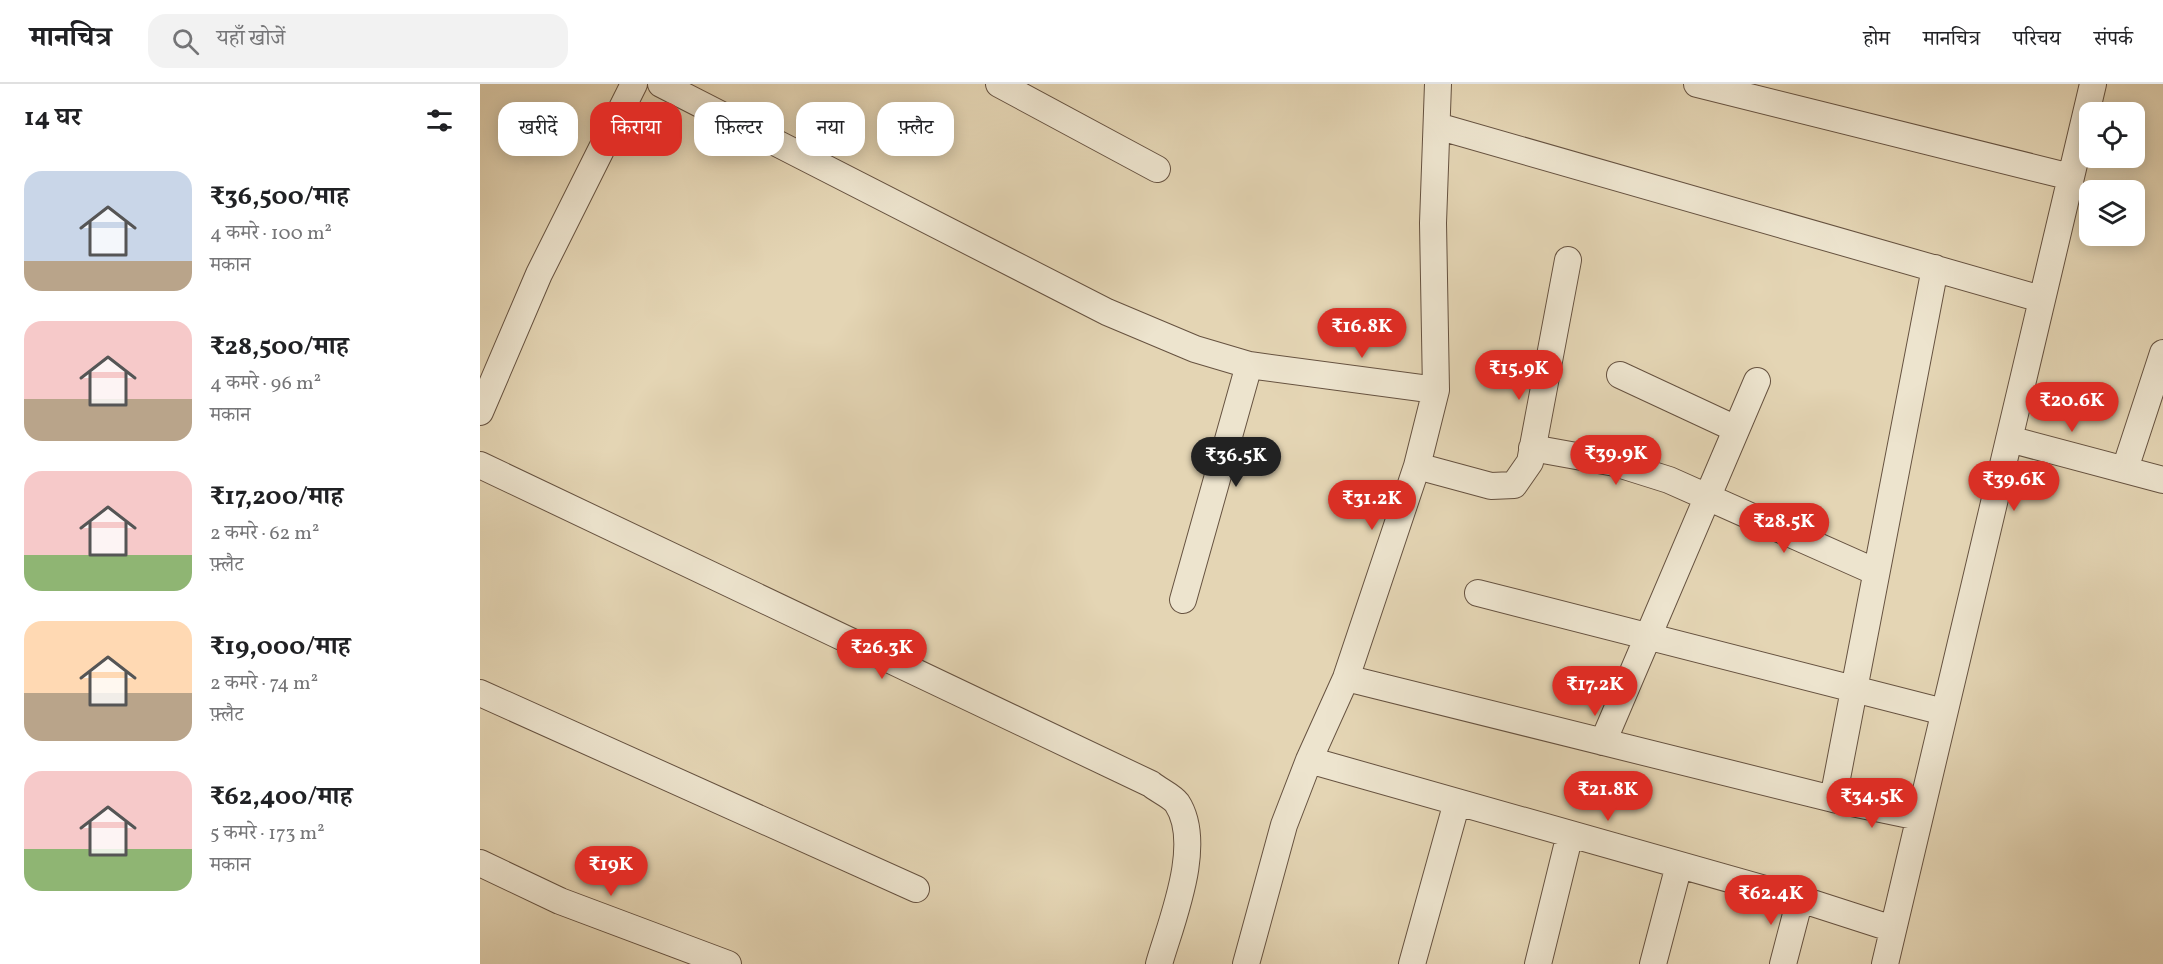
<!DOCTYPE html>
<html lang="hi">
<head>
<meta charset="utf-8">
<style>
	:root { --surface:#fff; --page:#f2f2f2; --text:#202124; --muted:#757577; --line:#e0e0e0; --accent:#d93025 }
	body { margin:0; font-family:Vollkorn,"Noto Serif Devanagari",serif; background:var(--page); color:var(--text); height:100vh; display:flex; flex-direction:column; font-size:22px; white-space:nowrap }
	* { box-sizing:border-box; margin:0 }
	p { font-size:20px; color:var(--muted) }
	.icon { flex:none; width:33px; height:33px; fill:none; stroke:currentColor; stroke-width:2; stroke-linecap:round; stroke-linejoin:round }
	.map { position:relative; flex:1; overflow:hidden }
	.details { display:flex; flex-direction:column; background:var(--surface); width:480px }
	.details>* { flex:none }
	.banner { position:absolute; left:18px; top:18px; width:570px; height:54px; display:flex; gap:12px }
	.tools { position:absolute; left:1599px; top:18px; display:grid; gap:12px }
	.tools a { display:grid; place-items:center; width:66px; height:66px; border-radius:12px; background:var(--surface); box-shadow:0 3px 15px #0003; font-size:30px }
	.price { position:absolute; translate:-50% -51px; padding:0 14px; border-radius:21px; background:var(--accent); color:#fff; font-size:20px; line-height:39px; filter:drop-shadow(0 2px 3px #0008) }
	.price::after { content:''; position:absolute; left:50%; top:36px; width:18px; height:14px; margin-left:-9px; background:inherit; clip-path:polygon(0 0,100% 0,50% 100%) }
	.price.on { background:#222; color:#fff }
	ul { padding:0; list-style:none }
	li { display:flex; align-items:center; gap:18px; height:150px; padding:0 24px }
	li span { display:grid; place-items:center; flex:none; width:168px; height:120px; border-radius:18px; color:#555 }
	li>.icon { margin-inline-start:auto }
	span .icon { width:72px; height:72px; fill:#fffc; stroke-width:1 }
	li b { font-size:26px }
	h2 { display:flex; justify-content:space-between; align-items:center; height:72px; padding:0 24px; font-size:26px }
	.chip { padding:0 21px; border-radius:18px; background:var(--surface); box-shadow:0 3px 15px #0003; font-size:21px; line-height:54px }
	.chip.on { background:var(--accent); color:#fff }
	header { display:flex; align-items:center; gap:36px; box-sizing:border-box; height:84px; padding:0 30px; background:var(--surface); border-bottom:2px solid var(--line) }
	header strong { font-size:28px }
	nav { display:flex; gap:33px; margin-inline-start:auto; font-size:21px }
	.search { width:420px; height:54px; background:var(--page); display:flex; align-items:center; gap:15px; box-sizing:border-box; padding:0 21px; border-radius:18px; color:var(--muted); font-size:22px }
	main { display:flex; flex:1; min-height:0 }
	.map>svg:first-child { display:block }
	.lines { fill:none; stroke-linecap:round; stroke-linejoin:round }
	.minor-casing { stroke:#665240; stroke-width:28 }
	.minor { stroke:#ede4ce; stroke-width:26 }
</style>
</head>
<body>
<header>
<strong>मानचित्र</strong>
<div class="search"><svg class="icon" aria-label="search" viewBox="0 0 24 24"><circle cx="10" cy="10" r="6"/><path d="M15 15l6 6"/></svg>यहाँ खोजें</div>
<nav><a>होम</a><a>मानचित्र</a><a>परिचय</a><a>संपर्क</a></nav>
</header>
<main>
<section class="details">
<h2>14 घर<svg class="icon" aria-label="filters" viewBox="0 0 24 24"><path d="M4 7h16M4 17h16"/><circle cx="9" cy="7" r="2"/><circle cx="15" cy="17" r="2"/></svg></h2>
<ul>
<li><span style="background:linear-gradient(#c9d6e8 75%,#b9a48a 0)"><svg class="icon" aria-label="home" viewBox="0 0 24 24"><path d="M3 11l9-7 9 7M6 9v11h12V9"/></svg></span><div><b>₹36,500/माह</b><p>4 कमरे · 100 m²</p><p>मकान</p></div></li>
<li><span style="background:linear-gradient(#f6c9c9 65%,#b9a48a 0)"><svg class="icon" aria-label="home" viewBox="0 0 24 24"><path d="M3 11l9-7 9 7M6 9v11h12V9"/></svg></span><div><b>₹28,500/माह</b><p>4 कमरे · 96 m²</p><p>मकान</p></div></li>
<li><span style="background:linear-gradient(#f6c9c9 70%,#8fb573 0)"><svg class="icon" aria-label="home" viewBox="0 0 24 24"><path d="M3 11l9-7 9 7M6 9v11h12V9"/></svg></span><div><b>₹17,200/माह</b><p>2 कमरे · 62 m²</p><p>फ़्लैट</p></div></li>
<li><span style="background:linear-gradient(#ffd9b3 60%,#b9a48a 0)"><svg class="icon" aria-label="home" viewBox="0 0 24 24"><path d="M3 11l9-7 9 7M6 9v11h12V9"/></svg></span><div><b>₹19,000/माह</b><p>2 कमरे · 74 m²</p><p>फ़्लैट</p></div></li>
<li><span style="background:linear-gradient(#f6c9c9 65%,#8fb573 0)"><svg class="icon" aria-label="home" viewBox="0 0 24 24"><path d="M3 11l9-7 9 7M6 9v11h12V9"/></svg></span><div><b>₹62,400/माह</b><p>5 कमरे · 173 m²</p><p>मकान</p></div></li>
</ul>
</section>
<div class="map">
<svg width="1683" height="880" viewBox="0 0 1683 880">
	<rect width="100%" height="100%" fill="#e4d5b4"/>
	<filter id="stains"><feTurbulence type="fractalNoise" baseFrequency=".00333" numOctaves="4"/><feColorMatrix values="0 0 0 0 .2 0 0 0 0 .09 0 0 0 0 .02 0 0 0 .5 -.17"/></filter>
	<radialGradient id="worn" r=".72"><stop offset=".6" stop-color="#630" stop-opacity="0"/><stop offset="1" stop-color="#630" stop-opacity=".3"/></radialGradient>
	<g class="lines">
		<!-- minor casing -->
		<g class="minor-casing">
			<path id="minor" d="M181,0L627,228L715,265L769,281L956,306
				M519,0L677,85
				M1217,0L1591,93
				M957,42L1561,215
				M1140,291L1256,345
				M0,328L59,190L154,0
				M1529,355L1683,396
				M1052,364L1135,379L1189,396L1396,488
				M0,381L671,700C678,706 692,712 697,719C724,760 691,838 679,880
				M937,382L1011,402L1034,401L1050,378L1088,176
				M1645,385L1683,269
				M998,509L1464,628
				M703,516L769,281
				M866,594L1353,715L1439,733
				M0,609L436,805
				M1123,658L1277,297
				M829,676L1320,815L1413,845
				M1353,715L1455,184
				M0,779L80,817L248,880
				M766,880L804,741L829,676L866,594L937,382L956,306L953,139L958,0
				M932,880L977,718
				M1058,880L1090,750
				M1173,880L1199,781
				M1303,880L1320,815
				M1405,880L1613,0"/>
		</g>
		<!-- minor -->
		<use href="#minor" class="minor"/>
	</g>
	<rect width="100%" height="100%" filter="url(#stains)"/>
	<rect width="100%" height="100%" fill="url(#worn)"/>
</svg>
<div class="tools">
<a><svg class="icon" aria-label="locate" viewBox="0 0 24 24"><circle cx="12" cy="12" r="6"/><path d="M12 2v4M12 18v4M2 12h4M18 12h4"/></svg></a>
<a><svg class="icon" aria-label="layers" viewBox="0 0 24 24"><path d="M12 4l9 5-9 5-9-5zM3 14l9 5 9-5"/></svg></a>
</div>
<b class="price" style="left:882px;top:275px">₹16.8K</b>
<b class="price" style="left:1039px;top:317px">₹15.9K</b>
<b class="price" style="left:1592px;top:349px">₹20.6K</b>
<b class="price" style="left:1136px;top:402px">₹39.9K</b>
<b class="price on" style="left:756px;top:404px">₹36.5K</b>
<b class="price" style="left:1534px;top:428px">₹39.6K</b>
<b class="price" style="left:892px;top:447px">₹31.2K</b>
<b class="price" style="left:1304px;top:470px">₹28.5K</b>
<b class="price" style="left:402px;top:596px">₹26.3K</b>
<b class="price" style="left:1115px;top:633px">₹17.2K</b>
<b class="price" style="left:1128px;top:738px">₹21.8K</b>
<b class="price" style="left:1392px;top:745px">₹34.5K</b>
<b class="price" style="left:131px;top:813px">₹19K</b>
<b class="price" style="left:1291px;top:842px">₹62.4K</b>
<div class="banner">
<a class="chip">खरीदें</a>
<a class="chip on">किराया</a>
<a class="chip">फ़िल्टर</a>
<a class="chip">नया</a>
<a class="chip">फ़्लैट</a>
</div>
</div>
</main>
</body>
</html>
